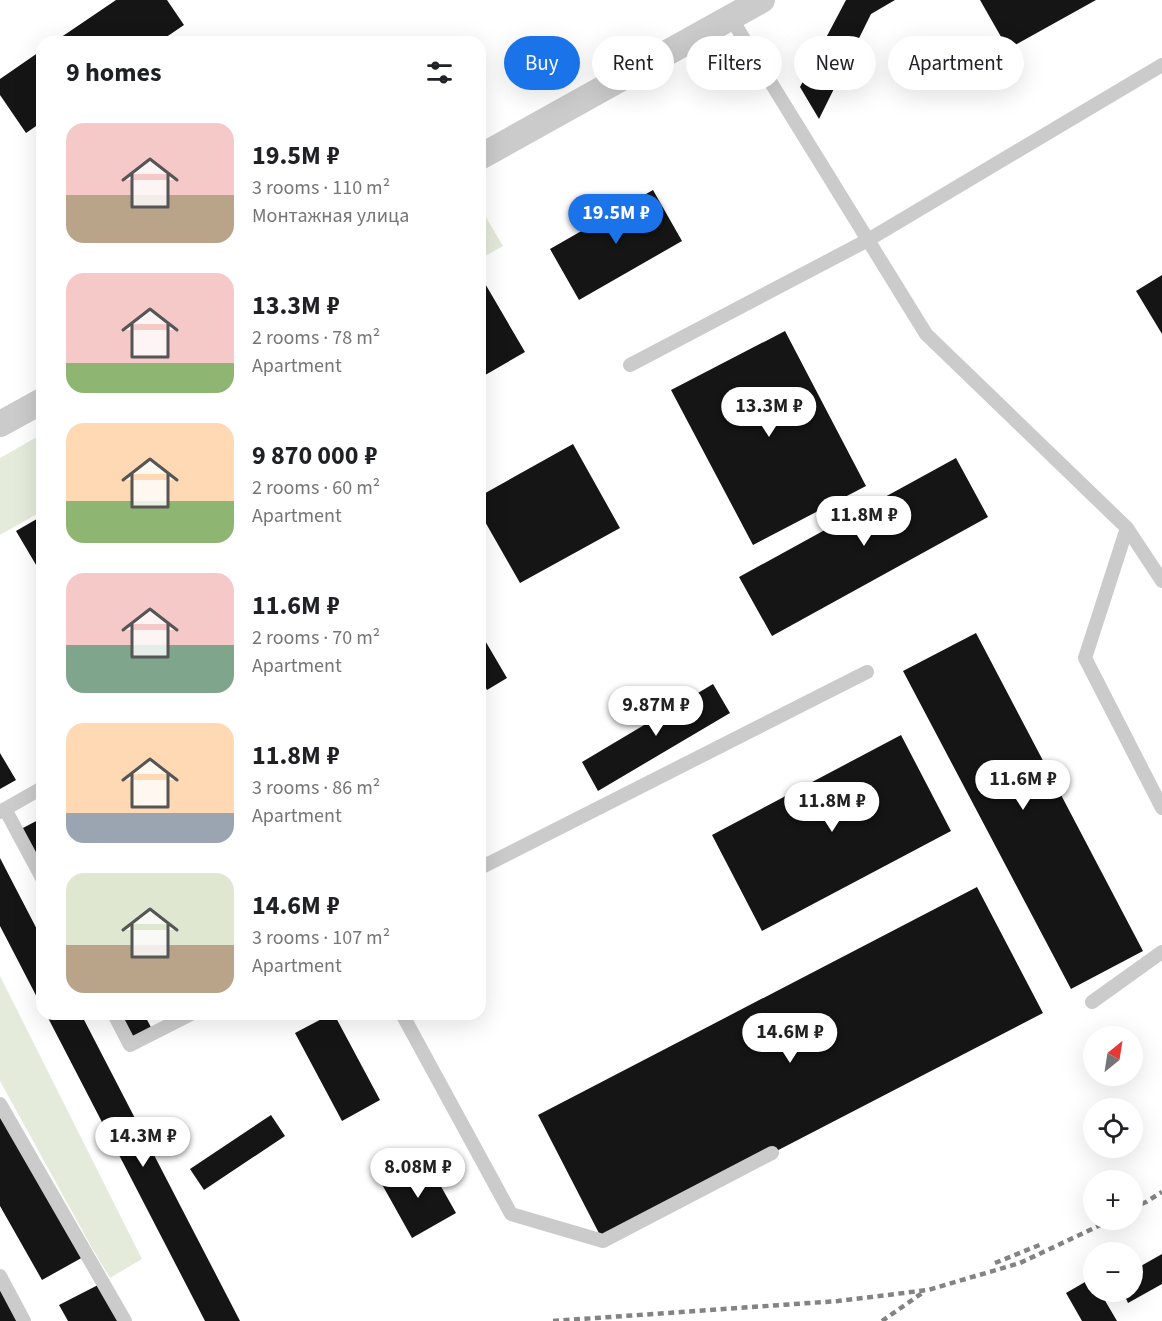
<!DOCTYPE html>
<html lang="en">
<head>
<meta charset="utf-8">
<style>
	:root { --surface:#fff; --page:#f6f6f6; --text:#202124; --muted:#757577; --accent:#1a73e8 }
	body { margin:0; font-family:"Source Sans 3",sans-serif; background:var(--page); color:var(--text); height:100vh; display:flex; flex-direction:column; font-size:22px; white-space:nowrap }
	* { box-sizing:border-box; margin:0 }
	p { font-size:20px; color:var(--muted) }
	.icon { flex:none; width:33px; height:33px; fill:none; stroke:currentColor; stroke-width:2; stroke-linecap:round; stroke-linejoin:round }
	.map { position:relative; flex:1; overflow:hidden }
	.details { position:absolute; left:36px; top:36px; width:450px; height:984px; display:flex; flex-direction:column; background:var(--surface); border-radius:18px; box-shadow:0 6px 24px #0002 }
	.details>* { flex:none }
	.top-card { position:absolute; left:504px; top:36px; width:567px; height:54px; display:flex; gap:12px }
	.needle { width:39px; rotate:30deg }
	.buttons { position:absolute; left:1083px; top:1026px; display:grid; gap:12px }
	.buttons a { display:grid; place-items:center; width:60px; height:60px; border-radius:50%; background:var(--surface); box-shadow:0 6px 24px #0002; font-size:30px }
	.price { position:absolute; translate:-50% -51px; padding:0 14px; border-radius:21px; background:#fff; color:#222; font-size:20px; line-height:39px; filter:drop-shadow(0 2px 3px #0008) }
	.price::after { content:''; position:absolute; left:50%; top:36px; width:18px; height:14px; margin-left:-9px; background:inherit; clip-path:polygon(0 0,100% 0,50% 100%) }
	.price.selected { background:var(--accent); color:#fff }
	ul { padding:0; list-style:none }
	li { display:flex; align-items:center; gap:18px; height:150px; padding:0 30px }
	li span { display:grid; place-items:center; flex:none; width:168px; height:120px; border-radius:18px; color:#555 }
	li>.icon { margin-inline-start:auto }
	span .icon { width:72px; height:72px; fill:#fffc; stroke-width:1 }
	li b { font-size:26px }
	h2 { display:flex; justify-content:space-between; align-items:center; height:72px; padding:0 30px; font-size:26px }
	.pill { padding:0 21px; border-radius:27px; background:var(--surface); box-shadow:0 6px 24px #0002; font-size:21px; line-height:54px }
	.pill.selected { background:var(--accent); color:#fff }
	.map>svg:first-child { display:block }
	.green { fill:#e5ebdb }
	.building { fill:#151515 }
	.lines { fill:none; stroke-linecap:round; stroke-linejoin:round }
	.lane { stroke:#cbcbcb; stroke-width:14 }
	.street { stroke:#cbcbcb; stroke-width:26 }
	.rail { stroke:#838383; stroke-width:4.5; stroke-dasharray:6 4.5; stroke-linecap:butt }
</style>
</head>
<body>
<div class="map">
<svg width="1162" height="1321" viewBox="0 0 1162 1321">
	<rect width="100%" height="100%" fill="#fff"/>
	<!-- green -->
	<path class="green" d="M480,207L503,246L480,259Z
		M42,434V511L0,535V458Z
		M0,976L142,1259L110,1278L92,1248L0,1081Z"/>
	<!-- building -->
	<path class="building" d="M116,0H167L184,25L159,42H54Z
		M846,0H895L871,14L819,119L800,87Z
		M980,0H1096L1008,49Z
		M42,50V122L26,133L0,95V79Z
		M653,190L682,241L579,300L550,249Z
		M480,275L525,352L480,378Z
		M1162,275V334L1136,291Z
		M785,331L866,486L753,545L671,390Z
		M573,444L620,528L520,583L480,513V496Z
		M956,458L988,517L772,636L739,577Z
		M42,516V575L16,531Z
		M480,632L507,678L487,690L480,677Z
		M976,633L1143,951L1071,989L903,671Z
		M713,684L730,713L598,791L582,762Z
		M901,735L951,831L762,931L712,835Z
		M0,753L16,780L0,789Z
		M42,818V871L21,829Z
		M0,858L42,939V1007L0,926Z
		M977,887L1043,1013L603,1241L538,1115Z
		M46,1014H81L240,1321H205Z
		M114,1014H144L154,1033L130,1045Z
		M331,1014H334L380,1100L342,1121L295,1033Z
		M0,1106L85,1256L42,1280L0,1206Z
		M271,1115L285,1136L204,1190L190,1169Z
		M402,1166L409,1178L430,1167L456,1213L412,1238L379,1179Z
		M1162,1254V1284L1128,1303L1123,1292H1132V1271Z
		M0,1275L25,1321H0Z
		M1092,1278L1094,1292H1100L1117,1321H1082L1066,1293Z
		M98,1285L118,1321H68L59,1305Z"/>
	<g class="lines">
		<!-- lane -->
		<path class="lane" d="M731,18L926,334L1127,528L1162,581
			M630,365L868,240L1162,65
			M1127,528L1085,658L1162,808
			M5,809L42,788
			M0,812L5,809L42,878
			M480,868L867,672
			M1092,1002L1162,952
			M114,1014L130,1045L191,1014
			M402,1014L511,1214L603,1241L772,1153
			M0,1104L125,1321
			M0,1276L24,1321"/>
		<!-- street -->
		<path class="street" d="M480,157L762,0
			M0,424L42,401"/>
		<!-- rail -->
		<path class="rail" d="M1132,1208L1146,1202L1162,1192
			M995,1263L1042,1244
			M553,1321L838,1301L928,1290L1020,1263L1111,1220
			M882,1321L925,1291"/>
	</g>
</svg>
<div class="buttons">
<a><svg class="needle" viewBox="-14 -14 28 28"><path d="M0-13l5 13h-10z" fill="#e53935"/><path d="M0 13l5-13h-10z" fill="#757577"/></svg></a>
<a><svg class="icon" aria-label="locate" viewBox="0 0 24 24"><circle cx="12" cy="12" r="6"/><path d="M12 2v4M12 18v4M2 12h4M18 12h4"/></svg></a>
<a>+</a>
<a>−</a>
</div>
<b class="price selected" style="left:616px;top:245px">19.5M ₽</b>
<b class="price" style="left:769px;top:438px">13.3M ₽</b>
<b class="price" style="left:864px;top:547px">11.8M ₽</b>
<b class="price" style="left:656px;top:737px">9.87M ₽</b>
<b class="price" style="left:1023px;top:811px">11.6M ₽</b>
<b class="price" style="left:832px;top:833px">11.8M ₽</b>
<b class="price" style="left:790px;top:1064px">14.6M ₽</b>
<b class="price" style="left:143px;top:1168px">14.3M ₽</b>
<b class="price" style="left:418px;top:1199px">8.08M ₽</b>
<div class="top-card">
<a class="pill selected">Buy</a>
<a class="pill">Rent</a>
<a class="pill">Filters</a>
<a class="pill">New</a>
<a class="pill">Apartment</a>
</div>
<section class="details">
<h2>9 homes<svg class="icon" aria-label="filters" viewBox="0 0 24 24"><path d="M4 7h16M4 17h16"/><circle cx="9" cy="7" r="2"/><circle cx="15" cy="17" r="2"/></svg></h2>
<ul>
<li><span style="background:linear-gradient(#f6c9c9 60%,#b9a48a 0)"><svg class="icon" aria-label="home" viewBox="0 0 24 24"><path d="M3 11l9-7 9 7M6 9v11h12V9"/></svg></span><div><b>19.5M ₽</b><p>3 rooms · 110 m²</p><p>Монтажная улица</p></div></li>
<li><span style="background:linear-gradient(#f6c9c9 75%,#8fb573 0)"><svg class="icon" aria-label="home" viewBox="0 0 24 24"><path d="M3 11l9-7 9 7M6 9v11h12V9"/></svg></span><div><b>13.3M ₽</b><p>2 rooms · 78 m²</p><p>Apartment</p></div></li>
<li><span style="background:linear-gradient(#ffd9b3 65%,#8fb573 0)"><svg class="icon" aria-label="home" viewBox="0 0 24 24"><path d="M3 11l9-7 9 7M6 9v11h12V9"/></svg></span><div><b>9 870 000 ₽</b><p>2 rooms · 60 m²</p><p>Apartment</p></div></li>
<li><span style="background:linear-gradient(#f6c9c9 60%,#7fa58c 0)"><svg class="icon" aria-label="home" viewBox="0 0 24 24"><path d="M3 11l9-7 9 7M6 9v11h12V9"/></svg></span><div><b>11.6M ₽</b><p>2 rooms · 70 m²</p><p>Apartment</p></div></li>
<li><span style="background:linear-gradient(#ffd9b3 75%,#9aa5b1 0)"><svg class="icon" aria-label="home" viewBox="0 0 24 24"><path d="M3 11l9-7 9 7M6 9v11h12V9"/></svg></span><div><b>11.8M ₽</b><p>3 rooms · 86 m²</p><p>Apartment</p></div></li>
<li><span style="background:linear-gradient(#dfe7d0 60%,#b9a48a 0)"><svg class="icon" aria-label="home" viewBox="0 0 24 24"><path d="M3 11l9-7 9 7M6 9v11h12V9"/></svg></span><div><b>14.6M ₽</b><p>3 rooms · 107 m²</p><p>Apartment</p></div></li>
</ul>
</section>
</div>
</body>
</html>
